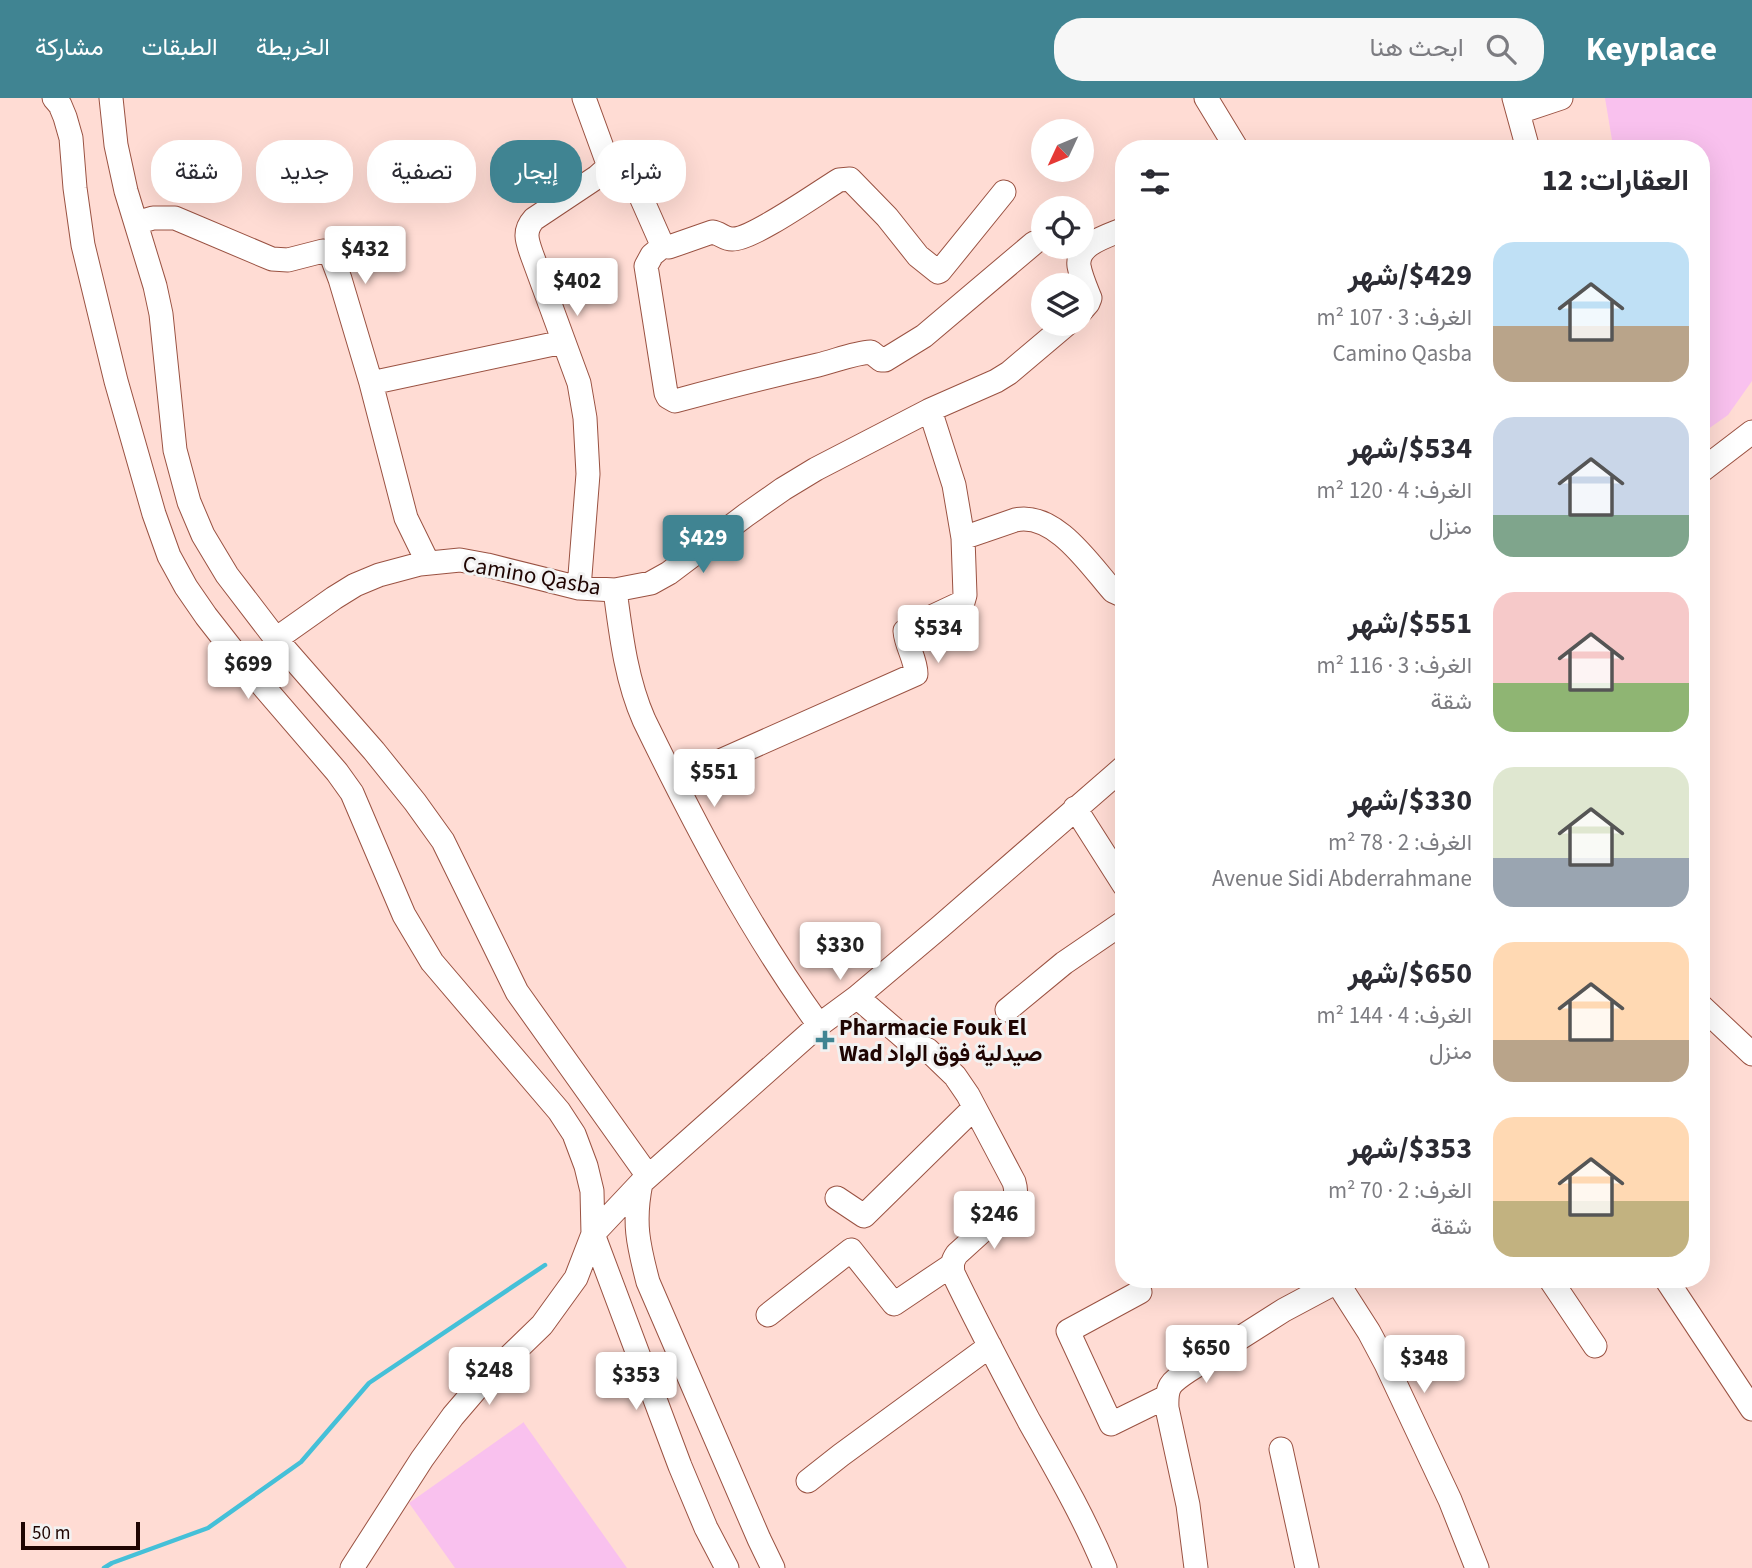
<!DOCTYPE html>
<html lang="ar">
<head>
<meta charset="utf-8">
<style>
	:root { --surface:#fff; --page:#f7f7f7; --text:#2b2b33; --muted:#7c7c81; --accent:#408492 }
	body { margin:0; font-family:"Source Sans 3",Vazirmatn,sans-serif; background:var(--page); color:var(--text); direction:rtl; height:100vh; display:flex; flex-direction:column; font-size:26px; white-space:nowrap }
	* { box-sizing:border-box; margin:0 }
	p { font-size:23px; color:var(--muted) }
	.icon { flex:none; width:38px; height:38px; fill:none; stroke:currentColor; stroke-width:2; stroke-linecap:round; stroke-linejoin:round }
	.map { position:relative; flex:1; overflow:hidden; direction:ltr }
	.details { position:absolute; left:1115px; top:42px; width:595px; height:1148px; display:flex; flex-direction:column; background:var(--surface); border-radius:28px; box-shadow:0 7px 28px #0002; direction:rtl }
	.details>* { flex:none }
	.hud { position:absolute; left:21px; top:42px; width:665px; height:63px; direction:rtl; display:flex; gap:14px }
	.needle { width:46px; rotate:226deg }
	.fabs { position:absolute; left:1031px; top:21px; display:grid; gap:14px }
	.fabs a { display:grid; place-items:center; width:63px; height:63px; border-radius:50%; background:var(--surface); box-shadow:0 7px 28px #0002; font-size:35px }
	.scale { position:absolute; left:21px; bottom:18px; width:119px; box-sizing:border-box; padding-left:7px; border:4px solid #1f0502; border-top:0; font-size:19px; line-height:24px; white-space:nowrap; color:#1f0502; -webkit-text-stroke:5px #f2f2f2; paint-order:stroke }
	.price { position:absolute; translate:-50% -60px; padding:0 16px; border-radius:7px; background:#fff; color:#222; font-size:23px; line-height:46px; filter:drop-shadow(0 2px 4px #0008) }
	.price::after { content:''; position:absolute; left:50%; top:42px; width:21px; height:16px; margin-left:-10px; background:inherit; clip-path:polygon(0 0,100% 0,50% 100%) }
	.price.on { background:var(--accent); color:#fff }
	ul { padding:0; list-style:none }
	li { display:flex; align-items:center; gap:21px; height:175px; padding:0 21px }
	li span { display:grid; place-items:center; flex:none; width:196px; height:140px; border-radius:21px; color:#555 }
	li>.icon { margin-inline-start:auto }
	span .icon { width:84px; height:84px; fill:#fffc; stroke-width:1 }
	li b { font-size:30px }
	h2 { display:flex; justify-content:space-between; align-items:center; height:84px; padding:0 21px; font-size:30px }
	.tag { padding:0 24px; border-radius:28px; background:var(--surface); box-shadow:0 7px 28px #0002; font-size:24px; line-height:63px }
	.tag.on { background:var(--accent); color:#fff }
	header { display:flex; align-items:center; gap:42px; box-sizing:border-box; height:98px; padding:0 35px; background:var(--accent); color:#fff }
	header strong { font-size:33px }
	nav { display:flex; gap:38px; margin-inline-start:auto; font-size:24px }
	.search { width:490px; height:63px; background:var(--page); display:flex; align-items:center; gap:18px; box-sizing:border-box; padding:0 24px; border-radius:28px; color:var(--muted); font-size:26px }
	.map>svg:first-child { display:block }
	.green { fill:#f9c1ee }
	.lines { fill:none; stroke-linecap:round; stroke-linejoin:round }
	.stream { stroke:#45c0d8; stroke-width:4.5 }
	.minor-casing { stroke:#9a5242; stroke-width:25 }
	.minor { stroke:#fff; stroke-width:23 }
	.poi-dot { fill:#408492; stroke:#f2f2f2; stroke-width:2.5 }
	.labels { text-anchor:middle; stroke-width:6; stroke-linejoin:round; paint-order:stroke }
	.street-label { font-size:23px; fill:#1f0502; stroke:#f2f2f2 }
	.poi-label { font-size:23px; font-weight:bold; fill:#1f0502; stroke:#f2f2f2; text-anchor:start }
</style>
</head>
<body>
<header>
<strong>Keyplace</strong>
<div class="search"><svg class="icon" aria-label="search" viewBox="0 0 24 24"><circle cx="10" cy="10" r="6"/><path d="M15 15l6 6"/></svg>ابحث هنا</div>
<nav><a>الخريطة</a><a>الطبقات</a><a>مشاركة</a></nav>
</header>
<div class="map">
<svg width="1752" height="1470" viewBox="0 0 1752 1470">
	<rect width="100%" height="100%" fill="#ffdcd4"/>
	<!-- green -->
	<path class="green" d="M1605,0H1752V283L1728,317L1701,336V51H1605V48H1613Z
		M524,1324V1325L627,1470H455L409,1405Z"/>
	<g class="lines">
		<!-- stream -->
		<path class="stream" d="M104,1470L112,1465L208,1430L301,1364L369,1285L545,1167"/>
		<!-- minor casing -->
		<g class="minor-casing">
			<path id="minor" d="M54,0L60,7L65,19L71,40L75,90L83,147L116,283L154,416L169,458L186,489L206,518L238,559L337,674L352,695L404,817L432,864L559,1013L574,1036L586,1068L592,1093L593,1136L680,1368L706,1430L727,1470
				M111,0L116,47L126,93L155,188L161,216L175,352L189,404L203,437L227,477L276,541L374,653L415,704L443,743L517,894L648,1078
				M1206,0L1237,51
				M1514,0L1528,51
				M1519,14L1561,0
				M607,70L625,78L641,99L660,142L664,147L669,149L712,134C720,135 724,141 732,141C752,142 819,94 839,82L850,81L887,119L918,158L938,174L940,173L1004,94
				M136,125L153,120H175L272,161L288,162L323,153L331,157L340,181L371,285L406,420L428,465
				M664,147L652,157L646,168L666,295L668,299L675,303C723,290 770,278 818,267C835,263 854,255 871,254L881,262H885L924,238L1034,145
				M1082,212L1088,205L1090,200C1086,190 1081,179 1079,168C1076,146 1108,138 1124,131
				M371,285L563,244
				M1701,373L1752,334
				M963,440L1015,422C1055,413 1090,467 1113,493L1124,498
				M579,490L588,376L585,320L579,285L532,157C527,143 523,133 534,121L597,79L607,70V63L584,0
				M615,492C621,537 626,581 644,622C695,727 750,832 819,927
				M276,541L334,500L355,487L379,477L420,466L460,462L487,467L579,490L615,492L651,485L669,475L746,417L783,391L816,371L930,312L996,283L1009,275L1067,226
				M675,683L916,576C916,561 906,548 905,533L910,529L959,506L963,504L965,497L963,440L954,387L930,312
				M1075,710L1124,787
				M857,899L907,942L928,952L955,978L968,997L1014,1084C1017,1094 1016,1099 1010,1108L957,1156C952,1163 952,1167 953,1175C977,1225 1003,1274 1029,1323C1056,1371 1084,1419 1105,1470
				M1701,908L1752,956
				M1007,912L1064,865L1124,824
				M641,1085C633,1124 638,1146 648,1184L759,1441L773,1470
				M837,1100L864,1118L974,1010
				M1550,1181L1595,1248
				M1666,1181L1752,1311
				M1329,1188L1337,1184L1369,1234L1386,1266L1450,1402L1477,1470
				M1140,1194L1068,1233L1111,1326L1166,1299
				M768,1217L851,1152L894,1206L952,1167
				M1281,1351L1307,1470
				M808,1383L841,1357L990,1248
				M352,1470L422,1361L453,1318L477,1290L542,1227L576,1180L593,1136L641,1085L819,927L857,899L940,829L1124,669
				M1196,1470L1188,1407L1167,1310C1166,1288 1170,1285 1188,1273L1284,1212L1329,1188L1327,1181"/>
		</g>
		<!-- minor -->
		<use href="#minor" class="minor"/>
	</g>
	<!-- markers -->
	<path class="poi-dot" d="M821.5 931.5h7v7h7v7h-7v7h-7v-7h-7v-7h7z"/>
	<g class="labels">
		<!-- street labels -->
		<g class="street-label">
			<text transform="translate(532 477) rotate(10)" y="8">Camino Qasba</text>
		</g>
		<!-- poi labels -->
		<g class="poi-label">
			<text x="839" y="937">Pharmacie Fouk El<tspan x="839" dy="26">Wad صيدلية فوق الواد</tspan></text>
		</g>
	</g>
</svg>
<div class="fabs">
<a><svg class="needle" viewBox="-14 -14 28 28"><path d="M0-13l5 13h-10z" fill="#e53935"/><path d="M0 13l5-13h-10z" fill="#7c7c81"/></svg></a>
<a><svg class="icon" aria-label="locate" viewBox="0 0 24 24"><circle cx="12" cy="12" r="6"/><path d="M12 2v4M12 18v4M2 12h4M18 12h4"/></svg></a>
<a><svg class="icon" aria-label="layers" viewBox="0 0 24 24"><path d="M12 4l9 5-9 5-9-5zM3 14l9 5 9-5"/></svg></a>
</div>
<div class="scale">50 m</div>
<b class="price" style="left:365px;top:188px">$432</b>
<b class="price" style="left:577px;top:220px">$402</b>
<b class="price on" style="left:703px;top:477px">$429</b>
<b class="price" style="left:938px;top:567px">$534</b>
<b class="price" style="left:248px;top:603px">$699</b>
<b class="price" style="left:714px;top:711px">$551</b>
<b class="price" style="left:840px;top:884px">$330</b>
<b class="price" style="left:994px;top:1153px">$246</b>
<b class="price" style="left:1206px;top:1287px">$650</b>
<b class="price" style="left:1424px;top:1297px">$348</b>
<b class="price" style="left:489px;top:1309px">$248</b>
<b class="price" style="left:636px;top:1314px">$353</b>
<div class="hud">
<a class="tag">شراء</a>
<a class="tag on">إيجار</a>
<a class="tag">تصفية</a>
<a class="tag">جديد</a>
<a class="tag">شقة</a>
</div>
<section class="details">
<h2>العقارات: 12<svg class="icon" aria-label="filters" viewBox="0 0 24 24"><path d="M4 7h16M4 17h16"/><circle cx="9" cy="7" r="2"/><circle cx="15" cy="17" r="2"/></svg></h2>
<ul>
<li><span style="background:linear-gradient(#bfe0f5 60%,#b9a48a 0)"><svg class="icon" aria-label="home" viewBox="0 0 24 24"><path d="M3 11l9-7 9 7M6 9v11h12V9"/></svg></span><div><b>$429/شهر</b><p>الغرف: 3 · 107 m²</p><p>Camino Qasba</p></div></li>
<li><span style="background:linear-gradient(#c9d6e8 70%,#7fa58c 0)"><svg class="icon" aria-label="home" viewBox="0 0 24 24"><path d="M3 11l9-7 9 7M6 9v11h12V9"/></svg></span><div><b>$534/شهر</b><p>الغرف: 4 · 120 m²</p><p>منزل</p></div></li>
<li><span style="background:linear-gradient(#f6c9c9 65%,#8fb573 0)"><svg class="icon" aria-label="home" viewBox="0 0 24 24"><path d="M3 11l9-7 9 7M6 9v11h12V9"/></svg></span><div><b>$551/شهر</b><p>الغرف: 3 · 116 m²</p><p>شقة</p></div></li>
<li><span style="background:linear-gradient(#dfe7d0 65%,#9aa5b1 0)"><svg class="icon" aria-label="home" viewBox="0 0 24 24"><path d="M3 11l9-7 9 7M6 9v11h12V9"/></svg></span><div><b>$330/شهر</b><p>الغرف: 2 · 78 m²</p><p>Avenue Sidi Abderrahmane</p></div></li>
<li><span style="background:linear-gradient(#ffd9b3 70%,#b9a48a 0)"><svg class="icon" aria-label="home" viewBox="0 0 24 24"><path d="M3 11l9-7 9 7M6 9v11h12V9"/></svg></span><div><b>$650/شهر</b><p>الغرف: 4 · 144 m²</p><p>منزل</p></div></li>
<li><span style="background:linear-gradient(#ffd9b3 60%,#c2b280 0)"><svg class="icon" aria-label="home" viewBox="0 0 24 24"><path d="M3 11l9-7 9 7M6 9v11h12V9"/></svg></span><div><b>$353/شهر</b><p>الغرف: 2 · 70 m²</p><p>شقة</p></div></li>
</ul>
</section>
</div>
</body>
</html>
